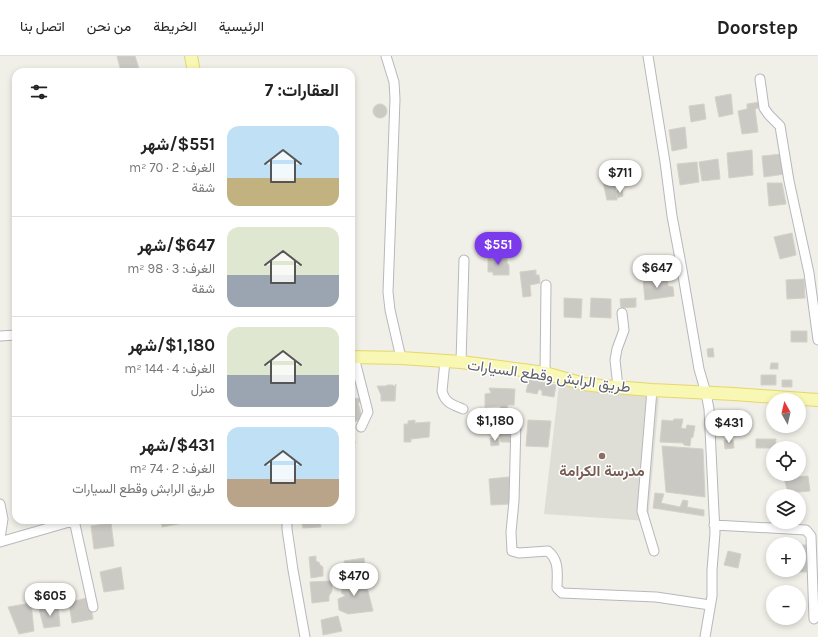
<!DOCTYPE html>
<html lang="ar">
<head>
<meta charset="utf-8">
<style>
	:root { --surface:#fff; --page:#f2f2f2; --text:#222; --muted:#767676; --line:#e0e0e0; --accent:#7c3aed }
	body { margin:0; font-family:Karla,Vazirmatn,sans-serif; background:var(--page); color:var(--text); direction:rtl; height:100vh; display:flex; flex-direction:column; font-size:15px; white-space:nowrap }
	* { box-sizing:border-box; margin:0 }
	p { font-size:13px; color:var(--muted) }
	.icon { flex:none; width:22px; height:22px; fill:none; stroke:currentColor; stroke-width:2; stroke-linecap:round; stroke-linejoin:round }
	.map { position:relative; flex:1; overflow:hidden; direction:ltr }
	.drawer { position:absolute; left:12px; top:12px; width:343px; height:456px; display:flex; flex-direction:column; background:var(--surface); border-radius:12px; box-shadow:0 2px 6px #0003; direction:rtl }
	.drawer>* { flex:none }
	.needle { width:26px; rotate:352deg }
	.fabs { position:absolute; left:766px; top:337px; display:grid; gap:8px }
	.fabs a { display:grid; place-items:center; width:40px; height:40px; border-radius:50%; background:var(--surface); box-shadow:0 2px 6px #0003; font-size:20px }
	.price { position:absolute; translate:-50% -34px; padding:0 9px; border-radius:14px; background:#fff; color:#222; font-size:13px; line-height:26px; filter:drop-shadow(0 1px 2px #0008) }
	.price::after { content:''; position:absolute; left:50%; top:24px; width:12px; height:9px; margin-left:-6px; background:inherit; clip-path:polygon(0 0,100% 0,50% 100%) }
	.price.on { background:var(--accent); color:#fff }
	ul { padding:0; list-style:none }
	li { display:flex; align-items:center; gap:12px; height:100px; padding:0 16px }
	li+li { border-top:1px solid var(--line) }
	li span { display:grid; place-items:center; flex:none; width:112px; height:80px; border-radius:12px; color:#555 }
	li>.icon { margin-inline-start:auto }
	span .icon { width:48px; height:48px; fill:#fffc; stroke-width:1 }
	li b { font-size:17px }
	h2 { display:flex; justify-content:space-between; align-items:center; height:48px; padding:0 16px; font-size:17px }
	header { display:flex; align-items:center; gap:24px; box-sizing:border-box; height:56px; padding:0 20px; background:var(--surface); border-bottom:1px solid var(--line) }
	header strong { font-size:19px }
	nav { display:flex; gap:22px; margin-inline-start:auto; font-size:14px }
	.map>svg:first-child { display:block }
	.education { fill:#dfded6 }
	.building { fill:#cbc9c4; stroke:#d4d2c6 }
	.lines { fill:none; stroke-linecap:round; stroke-linejoin:round }
	.minor-casing { stroke:#b7b8bd; stroke-width:11 }
	.major-casing { stroke:#e6d76a; stroke-width:14 }
	.minor { stroke:#fff; stroke-width:9 }
	.major { stroke:#f8f8b4; stroke-width:12 }
	.education-dot { fill:#8d6e63; stroke:#fff; stroke-width:1.5 }
	.labels { text-anchor:middle; stroke-width:3; stroke-linejoin:round; paint-order:stroke }
	.street-label { font-size:15px; fill:#5f6166; stroke:#fff }
	.education-label { font-size:15px; font-weight:bold; fill:#785e54; stroke:#fff }
</style>
</head>
<body>
<header>
<strong>Doorstep</strong>
<nav><a>الرئيسية</a><a>الخريطة</a><a>من نحن</a><a>اتصل بنا</a></nav>
</header>
<div class="map">
<svg width="818" height="581" viewBox="0 0 818 581">
	<rect width="100%" height="100%" fill="#f0efe8"/>
	<!-- education -->
	<path class="education" d="M559,329L659,342L648,465L544,458Z"/>
	<!-- building -->
	<path class="building" d="M117,0H135L140,16H121Z
		M731,38L733,58L719,61L715,41Z
		M760,46L761,51L755,53L758,76L742,78L738,55L747,53V48Z
		M373 55a7 7 0 1 1 14 0a7 7 0 1 1-14 0Z
		M704,48L706,63L691,66L689,50Z
		M685,71L687,92L672,95L669,74Z
		M752,94L753,119L729,122L727,97Z
		M782,98L785,118L764,121L762,100Z
		M718,103L720,123L702,125L699,106Z
		M697,106L699,126L680,129L677,108Z
		M612,112L617,142V144H607L600,113Z
		M767,127H782L786,148L769,150Z
		M622,133L623,140L617,142L616,135Z
		M792,177L796,199L780,203L774,181Z
		M488,201H507V207L509,209V219H493V216H488Z
		M536,214V219H539L540,227L530,229L531,240L523,241L520,216Z
		M667,221L668,230L673,231L674,240L645,244L643,224Z
		M804,223L805,242L787,243L786,224Z
		M564,242L582,243L581,262L564,261Z
		M591,242L611,243V262L590,261Z
		M636,242V251L621,252L620,243Z
		M791,275H807V286H791Z
		M713,292L714,301H708L707,293Z
		M771,307H778V313H770Z
		M761,319H776V329H761Z
		M529,323L556,329L554,341L542,339V335L539,333L537,338L526,336Z
		M782,324H792V331H782Z
		M396,328L395,345H381V339L377,330H386L387,329H393L395,331V329Z
		M489,332L515,333L514,349H508L506,355L501,356L500,350L485,351V338L491,337Z
		M351,342L365,343L358,347L363,364L351,366Z
		M489,356L490,365H483L482,357Z
		M482,357L480,361L482,362L473,363L472,358Z
		M674,363H683L681,372L686,373L687,369L695,370L693,381L691,382L690,390L684,389L683,387L660,386L662,364L673,365Z
		M415,364V367L430,366L429,381L411,383V386H404V368H408V365Z
		M528,364L551,365L548,391L526,390Z
		M512,375L513,380L511,383L514,385L512,388L509,386H501L499,378Z
		M351,378L354,379L355,388L353,389V398H351Z
		M490,382H499V389L491,390Z
		M756,383H776L775,392H756Z
		M724,384H733L734,392L725,393Z
		M662,390L703,393L705,441L666,436Z
		M808,420L810,435L788,437L784,422Z
		M509,421L511,448L491,449L489,423Z
		M655,437L664,438L661,447L680,451L683,444L688,445L687,451L704,454V460L653,452Z
		M161,464H183L184,467L162,471Z
		M301,464H320L321,471L303,472Z
		M111,467L114,490L94,493L91,470Z
		M799,489H812V516H799Z
		M728,495L741,498L738,512L724,509Z
		M316,500V505L320,507L319,508L323,511V520L311,522L309,501Z
		M364,502L366,516L347,519L344,505Z
		M121,511L124,533L104,536L100,516Z
		M361,521L363,532L367,531L373,555L348,558L339,554L338,543L345,540L344,538H342L341,523Z
		M332,525V535L329,540V545L312,547L310,526Z
		M49,527L50,536L60,532L64,541L38,545V539L41,533Z
		M89,541L93,563L72,567L69,547Z
		M31,547L34,575L19,578L8,551Z
		M58,549L60,570L44,572L39,553Z
		M338,560L342,575L323,579L321,564Z"/>
	<g class="lines">
		<!-- minor casing -->
		<g class="minor-casing">
			<path id="minor" d="M386,0L394,26L395,43L388,236L390,254L401,302
				M648,0L665,106L672,160L681,208L699,313L706,337L709,353L715,477L712,514V540L705,581
				M760,23L764,52L769,59L780,70L789,125L809,217L818,284
				M0,280L16,279
				M354,301L368,356L361,371
				M445,305L442,335C445,347 453,349 463,353
				M461,306L464,204
				M545,317L546,229
				M618,331L615,304L617,293L624,274L622,257
				M652,334L642,455L654,495
				M516,365L514,445L511,476L512,495L519,497L548,495C560,505 557,518 557,532L562,537L656,541L710,549
				M0,448L3,463L0,482
				M74,464L93,551
				M287,464V473L293,514L305,581
				M714,469L806,474L811,480L814,563
				M0,486L76,464"/>
		</g>
		<!-- major casing -->
		<g class="major-casing">
			<path id="major" d="M191,0L194,16
				M351,301L401,302L461,306L545,317L584,328L601,330L652,334L734,338L818,344"/>
		</g>
		<!-- minor -->
		<use href="#minor" class="minor"/>
		<!-- major -->
		<use href="#major" class="major"/>
	</g>
	<!-- markers -->
	<circle class="education-dot" cx="602" cy="400" r="4"/>
	<g class="labels">
		<!-- street labels -->
		<g class="street-label">
			<text transform="translate(549 320) rotate(8)" y="5">طريق الرابش وقطع السيارات</text>
		</g>
		<!-- education labels -->
		<g class="education-label">
			<text x="602" y="420">مدرسة الكرامة</text>
		</g>
	</g>
</svg>
<div class="fabs">
<a><svg class="needle" viewBox="-14 -14 28 28"><path d="M0-13l5 13h-10z" fill="#e53935"/><path d="M0 13l5-13h-10z" fill="#767676"/></svg></a>
<a><svg class="icon" aria-label="locate" viewBox="0 0 24 24"><circle cx="12" cy="12" r="6"/><path d="M12 2v4M12 18v4M2 12h4M18 12h4"/></svg></a>
<a><svg class="icon" aria-label="layers" viewBox="0 0 24 24"><path d="M12 4l9 5-9 5-9-5zM3 14l9 5 9-5"/></svg></a>
<a>+</a>
<a>−</a>
</div>
<b class="price" style="left:620px;top:138px">$711</b>
<b class="price on" style="left:498px;top:210px">$551</b>
<b class="price" style="left:657px;top:233px">$647</b>
<b class="price" style="left:495px;top:386px">$1,180</b>
<b class="price" style="left:729px;top:388px">$431</b>
<b class="price" style="left:354px;top:541px">$470</b>
<b class="price" style="left:50px;top:561px">$605</b>
<section class="drawer">
<h2>العقارات: 7<svg class="icon" aria-label="filters" viewBox="0 0 24 24"><path d="M4 7h16M4 17h16"/><circle cx="9" cy="7" r="2"/><circle cx="15" cy="17" r="2"/></svg></h2>
<ul>
<li><span style="background:linear-gradient(#bfe0f5 65%,#c2b280 0)"><svg class="icon" aria-label="home" viewBox="0 0 24 24"><path d="M3 11l9-7 9 7M6 9v11h12V9"/></svg></span><div><b>$551/شهر</b><p>الغرف: 2 · 70 m²</p><p>شقة</p></div></li>
<li><span style="background:linear-gradient(#dfe7d0 60%,#9aa5b1 0)"><svg class="icon" aria-label="home" viewBox="0 0 24 24"><path d="M3 11l9-7 9 7M6 9v11h12V9"/></svg></span><div><b>$647/شهر</b><p>الغرف: 3 · 98 m²</p><p>شقة</p></div></li>
<li><span style="background:linear-gradient(#dfe7d0 60%,#9aa5b1 0)"><svg class="icon" aria-label="home" viewBox="0 0 24 24"><path d="M3 11l9-7 9 7M6 9v11h12V9"/></svg></span><div><b>$1,180/شهر</b><p>الغرف: 4 · 144 m²</p><p>منزل</p></div></li>
<li><span style="background:linear-gradient(#bfe0f5 65%,#b9a48a 0)"><svg class="icon" aria-label="home" viewBox="0 0 24 24"><path d="M3 11l9-7 9 7M6 9v11h12V9"/></svg></span><div><b>$431/شهر</b><p>الغرف: 2 · 74 m²</p><p>طريق الرابش وقطع السيارات</p></div></li>
</ul>
</section>
</div>
</body>
</html>
